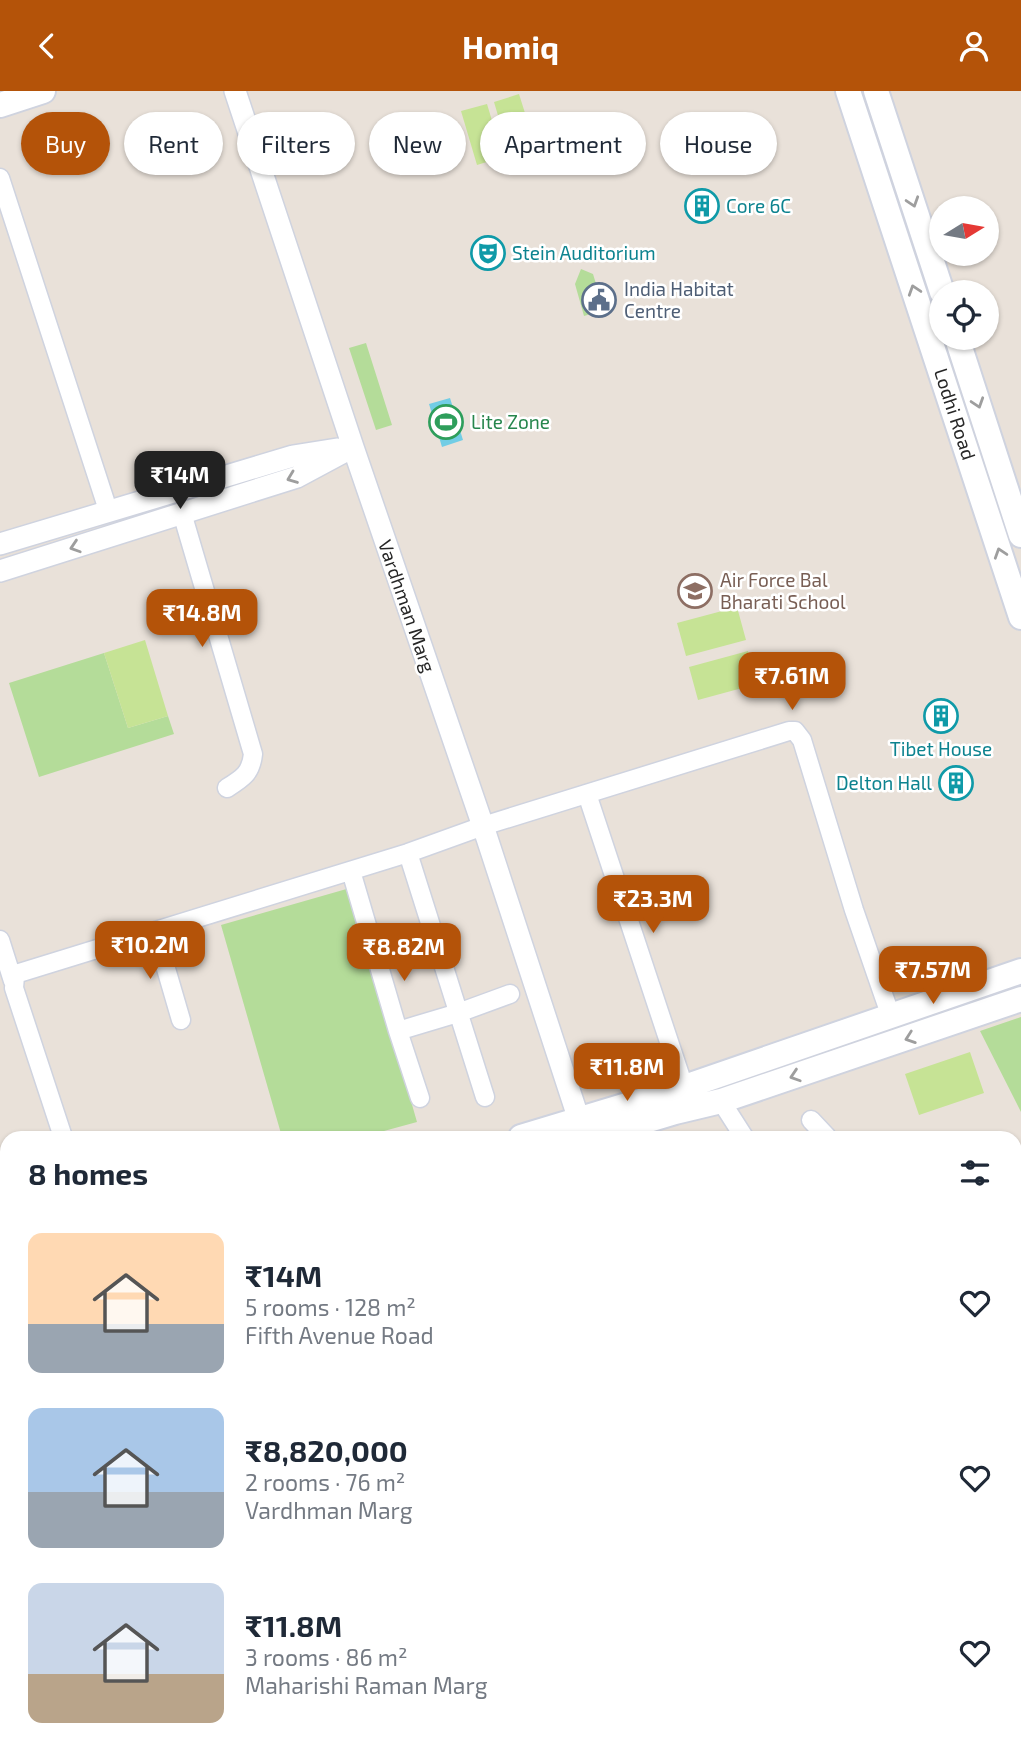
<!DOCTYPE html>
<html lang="en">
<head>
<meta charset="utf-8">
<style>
	:root { --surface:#fff; --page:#f2f2f3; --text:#1f2937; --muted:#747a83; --accent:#b45309 }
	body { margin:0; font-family:"Exo 2",sans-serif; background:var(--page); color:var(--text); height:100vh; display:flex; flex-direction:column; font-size:26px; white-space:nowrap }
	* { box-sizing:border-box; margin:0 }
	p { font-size:23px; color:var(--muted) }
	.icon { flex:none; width:38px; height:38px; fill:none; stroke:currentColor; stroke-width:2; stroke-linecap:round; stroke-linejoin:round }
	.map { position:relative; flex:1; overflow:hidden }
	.drawer { position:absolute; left:0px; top:1040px; width:1022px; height:625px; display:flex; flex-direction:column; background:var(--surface); border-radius:21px 21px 0 0; box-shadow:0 2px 5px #0004 }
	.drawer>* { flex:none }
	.banner { position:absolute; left:21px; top:21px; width:980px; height:63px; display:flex; gap:14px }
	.needle { width:46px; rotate:79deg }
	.buttons { position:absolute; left:929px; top:105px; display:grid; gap:14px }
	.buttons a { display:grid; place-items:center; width:70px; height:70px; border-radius:50%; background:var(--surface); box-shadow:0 2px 5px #0004; font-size:35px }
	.price { position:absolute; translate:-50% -60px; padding:0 16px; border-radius:14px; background:var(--accent); color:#fff; font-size:23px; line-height:46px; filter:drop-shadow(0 2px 4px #0008) }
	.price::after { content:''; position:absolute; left:50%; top:42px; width:21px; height:16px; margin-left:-10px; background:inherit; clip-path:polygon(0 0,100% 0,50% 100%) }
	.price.active { background:#222; color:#fff }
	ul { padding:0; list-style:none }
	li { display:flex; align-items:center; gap:21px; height:175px; padding:0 28px }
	li span { display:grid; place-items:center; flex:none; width:196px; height:140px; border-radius:14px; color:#555 }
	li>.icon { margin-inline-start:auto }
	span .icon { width:84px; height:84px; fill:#fffc; stroke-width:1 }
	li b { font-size:30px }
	h2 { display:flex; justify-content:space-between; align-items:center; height:84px; padding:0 28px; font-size:30px }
	.tag { padding:0 24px; border-radius:32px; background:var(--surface); box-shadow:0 2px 5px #0004; font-size:24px; line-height:63px }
	.tag.active { background:var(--accent); color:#fff }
	header { display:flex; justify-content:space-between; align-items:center; height:91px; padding:0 28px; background:var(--accent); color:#fff; font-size:32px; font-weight:700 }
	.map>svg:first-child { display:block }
	.green { fill:#b4dc99 }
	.pitch { fill:#c6e395 }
	.water { fill:#72cde5 }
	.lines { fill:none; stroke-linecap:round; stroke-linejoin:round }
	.minor-casing { stroke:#cfd3df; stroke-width:21 }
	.tertiary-casing { stroke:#cfd3df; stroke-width:24 }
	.secondary-casing { stroke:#cfd3df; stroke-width:28 }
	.minor { stroke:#fff; stroke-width:18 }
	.tertiary { stroke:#fff; stroke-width:21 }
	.secondary { stroke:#fff; stroke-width:24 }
	.oneway { stroke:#9e9e9e }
	.labels { text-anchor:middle; stroke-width:5; stroke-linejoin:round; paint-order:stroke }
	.culture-label { font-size:19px; fill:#0d838f; stroke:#fff; text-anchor:start }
	.service-label { font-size:19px; fill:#4e5e75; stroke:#fff; text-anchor:start }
	.street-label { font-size:19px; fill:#272727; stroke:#fff }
	.leisure-label { font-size:19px; fill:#27864d; stroke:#fff; text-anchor:start }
	.education-label { font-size:19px; fill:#785e54; stroke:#fff; text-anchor:start }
</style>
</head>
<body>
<header><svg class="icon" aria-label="back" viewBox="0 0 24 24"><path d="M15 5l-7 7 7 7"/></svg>Homiq<svg class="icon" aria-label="person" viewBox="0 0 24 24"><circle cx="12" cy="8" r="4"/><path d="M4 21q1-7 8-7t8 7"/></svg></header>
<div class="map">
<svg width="1021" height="1664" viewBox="0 0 1021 1664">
	<rect width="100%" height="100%" fill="#e9e1d9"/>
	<!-- green -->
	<path class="green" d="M581,178L593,183L604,219L584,225L575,193Z
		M366,252L392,334L376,339L349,257Z
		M104,562L128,637L168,625L174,643L39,686L9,592Z
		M350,797L417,1031L362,1046H282L221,834Z
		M1021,926V1021L980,940Z
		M0,1436L7,1452V1657H98L101,1664H0Z"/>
	<!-- pitch -->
	<path class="pitch" d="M519,3L536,57L510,65L494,11Z
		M487,13L503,66L477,74L461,20Z
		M737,516L746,549L686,565L677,532Z
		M145,549L168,625L128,637L104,562Z
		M748,560L757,593L698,609L689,576Z
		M970,961L984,1002L919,1024L905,983Z"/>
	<!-- water -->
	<path class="water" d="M450,307L463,349L442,356L429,313Z"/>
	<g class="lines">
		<!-- minor casing -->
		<g class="minor-casing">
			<path id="minor" d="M0,87L108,419
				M182,422L253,663C251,682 243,687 227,697
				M587,703L684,996
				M408,762L485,1006
				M351,780L398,940L458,922L510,903
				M155,840L181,929
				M0,849L13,890
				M398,940L420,1007
				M721,1010L744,1046
				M811,1029L827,1046
				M63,1046L14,897L15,885L19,882L408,762L483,735L789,640H795L802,649L854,819L891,926
				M0,1390L7,1407
				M112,1657L114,1664
				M635,1657L637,1664
				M666,1657L668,1664
				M179,1664L200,1657
				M285,1664L306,1657"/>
		</g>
		<!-- tertiary casing -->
		<g class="tertiary-casing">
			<path id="tertiary" d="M235,0L353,356L483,735L579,1029
				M0,453L293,365L337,358
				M0,480L297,386L353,356"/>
		</g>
		<!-- secondary casing -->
		<g class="secondary-casing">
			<path id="secondary" d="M848,0L1021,526
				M876,0L942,201
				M0,14L43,0
				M957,247L1021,444
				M521,1046L670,1001L1021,880
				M592,1046L675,1021L721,1010L1021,908
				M0,1205L7,1202
				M0,1230L7,1227"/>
		</g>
		<!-- minor -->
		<use href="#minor" class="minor"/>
		<!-- tertiary -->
		<use href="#tertiary" class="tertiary"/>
		<!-- secondary -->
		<use href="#secondary" class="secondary"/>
	</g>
	<!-- one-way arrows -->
	<defs><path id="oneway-chevron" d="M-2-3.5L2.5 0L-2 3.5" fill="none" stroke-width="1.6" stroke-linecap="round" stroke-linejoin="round" transform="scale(1.75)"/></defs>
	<g class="oneway">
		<use href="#oneway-chevron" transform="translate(913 111) rotate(72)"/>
		<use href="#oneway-chevron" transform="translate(914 199) rotate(-108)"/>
		<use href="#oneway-chevron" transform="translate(978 312) rotate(72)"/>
		<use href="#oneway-chevron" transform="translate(292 387) rotate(159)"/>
		<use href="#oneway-chevron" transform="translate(75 456) rotate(162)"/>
		<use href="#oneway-chevron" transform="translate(1000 462) rotate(-108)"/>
		<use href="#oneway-chevron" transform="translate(910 947) rotate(161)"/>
		<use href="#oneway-chevron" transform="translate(795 985) rotate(162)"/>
	</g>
	<!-- icons -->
	<defs>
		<g id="building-ring" transform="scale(1.75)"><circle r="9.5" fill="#fff" stroke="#0f9aa8" stroke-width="1.5"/><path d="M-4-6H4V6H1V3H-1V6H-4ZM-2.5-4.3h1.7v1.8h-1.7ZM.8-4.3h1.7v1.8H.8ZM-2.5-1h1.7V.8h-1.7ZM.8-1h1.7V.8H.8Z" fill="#0f9aa8"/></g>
		<g id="theatre-ring" transform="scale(1.75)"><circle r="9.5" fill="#fff" stroke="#0f9aa8" stroke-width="1.5"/><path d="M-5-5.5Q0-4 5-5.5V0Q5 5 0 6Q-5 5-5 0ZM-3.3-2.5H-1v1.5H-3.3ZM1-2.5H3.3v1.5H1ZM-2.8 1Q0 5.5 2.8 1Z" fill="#0f9aa8"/></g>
		<g id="civic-ring" transform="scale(1.75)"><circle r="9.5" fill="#fff" stroke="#5c6f8a" stroke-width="1.5"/><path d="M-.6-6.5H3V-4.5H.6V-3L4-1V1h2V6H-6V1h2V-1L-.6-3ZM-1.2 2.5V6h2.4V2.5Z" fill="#5c6f8a"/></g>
		<g id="stadium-ring" transform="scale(1.75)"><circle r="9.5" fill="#fff" stroke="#2e9e5b" stroke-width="1.5"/><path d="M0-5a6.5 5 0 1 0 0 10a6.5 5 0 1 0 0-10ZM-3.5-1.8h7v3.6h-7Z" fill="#2e9e5b"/></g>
		<g id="school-ring" transform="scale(1.75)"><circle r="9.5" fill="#fff" stroke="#8d6e63" stroke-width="1.5"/><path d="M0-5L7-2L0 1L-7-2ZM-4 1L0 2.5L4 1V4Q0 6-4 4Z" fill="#8d6e63"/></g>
	</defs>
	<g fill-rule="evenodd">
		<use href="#building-ring" x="702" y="115"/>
		<use href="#theatre-ring" x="488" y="162"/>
		<use href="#civic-ring" x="599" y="209"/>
		<use href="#stadium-ring" x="446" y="331"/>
		<use href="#school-ring" x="695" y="500"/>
		<use href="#building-ring" x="941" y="625"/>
		<use href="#building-ring" x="956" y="692"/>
	</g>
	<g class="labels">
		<!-- culture labels -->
		<g class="culture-label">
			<text x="726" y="122">Core 6C</text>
			<text x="512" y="169">Stein Auditorium</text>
			<text x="941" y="665" text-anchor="middle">Tibet House</text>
			<text x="932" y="699" text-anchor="end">Delton Hall</text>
		</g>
		<!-- service labels -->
		<g class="service-label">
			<text x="624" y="205">India Habitat<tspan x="624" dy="22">Centre</tspan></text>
		</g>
		<!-- street labels -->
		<g class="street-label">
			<text transform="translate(955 323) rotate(72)" y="7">Lodhi Road</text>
			<text transform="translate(407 515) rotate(71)" y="7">Vardhman Marg</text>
		</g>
		<!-- leisure labels -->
		<g class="leisure-label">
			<text x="471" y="338">Lite Zone</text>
		</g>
		<!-- education labels -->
		<g class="education-label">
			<text x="720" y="496">Air Force Bal<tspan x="720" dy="22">Bharati School</tspan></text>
		</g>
	</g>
</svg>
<div class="buttons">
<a><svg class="needle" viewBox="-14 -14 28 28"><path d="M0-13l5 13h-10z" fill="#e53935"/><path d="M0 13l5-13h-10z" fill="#747a83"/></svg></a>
<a><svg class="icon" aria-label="locate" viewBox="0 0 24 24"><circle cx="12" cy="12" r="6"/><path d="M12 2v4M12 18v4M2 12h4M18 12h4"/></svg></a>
</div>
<b class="price active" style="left:180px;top:420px">₹14M</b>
<b class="price" style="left:202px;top:558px">₹14.8M</b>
<b class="price" style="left:792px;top:621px">₹7.61M</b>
<b class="price" style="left:653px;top:844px">₹23.3M</b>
<b class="price" style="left:150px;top:890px">₹10.2M</b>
<b class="price" style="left:404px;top:892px">₹8.82M</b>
<b class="price" style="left:933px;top:915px">₹7.57M</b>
<b class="price" style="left:627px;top:1012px">₹11.8M</b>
<div class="banner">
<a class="tag active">Buy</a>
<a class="tag">Rent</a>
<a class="tag">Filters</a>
<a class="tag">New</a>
<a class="tag">Apartment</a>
<a class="tag">House</a>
</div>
<section class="drawer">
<h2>8 homes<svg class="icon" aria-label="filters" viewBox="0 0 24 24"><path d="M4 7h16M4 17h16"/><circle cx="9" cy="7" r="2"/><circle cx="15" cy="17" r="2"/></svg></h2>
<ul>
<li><span style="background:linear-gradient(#ffd9b3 65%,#9aa5b1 0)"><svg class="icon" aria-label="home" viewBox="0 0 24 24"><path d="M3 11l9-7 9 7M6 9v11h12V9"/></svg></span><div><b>₹14M</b><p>5 rooms · 128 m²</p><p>Fifth Avenue Road</p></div><svg class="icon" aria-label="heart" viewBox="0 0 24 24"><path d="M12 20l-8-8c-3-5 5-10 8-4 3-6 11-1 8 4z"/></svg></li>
<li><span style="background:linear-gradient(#a9c7e8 60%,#9aa5b1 0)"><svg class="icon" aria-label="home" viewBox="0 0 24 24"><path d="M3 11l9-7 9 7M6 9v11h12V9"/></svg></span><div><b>₹8,820,000</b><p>2 rooms · 76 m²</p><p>Vardhman Marg</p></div><svg class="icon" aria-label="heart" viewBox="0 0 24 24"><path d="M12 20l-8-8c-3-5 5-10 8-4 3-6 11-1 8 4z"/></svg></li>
<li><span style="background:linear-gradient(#c9d6e8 65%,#b9a48a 0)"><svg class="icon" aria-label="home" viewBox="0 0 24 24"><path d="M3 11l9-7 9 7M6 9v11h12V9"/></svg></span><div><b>₹11.8M</b><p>3 rooms · 86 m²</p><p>Maharishi Raman Marg</p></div><svg class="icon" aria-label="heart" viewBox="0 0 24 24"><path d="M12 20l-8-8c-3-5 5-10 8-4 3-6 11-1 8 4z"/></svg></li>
</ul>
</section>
</div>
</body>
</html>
